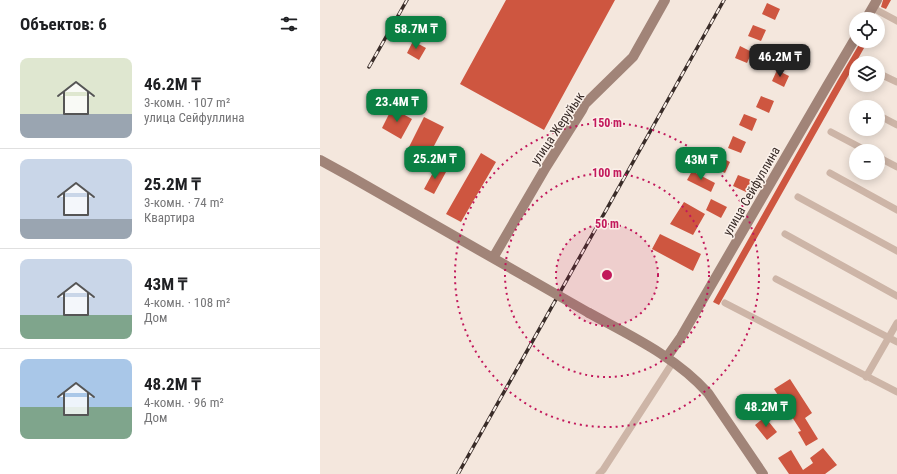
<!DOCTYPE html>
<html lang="ru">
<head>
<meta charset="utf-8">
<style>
	:root { --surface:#fff; --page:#f6f6f6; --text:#202124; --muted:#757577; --line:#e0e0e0; --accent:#0b8043 }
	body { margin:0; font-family:"Roboto Condensed",sans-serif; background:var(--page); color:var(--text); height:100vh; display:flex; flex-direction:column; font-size:15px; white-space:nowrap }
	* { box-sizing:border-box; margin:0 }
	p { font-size:13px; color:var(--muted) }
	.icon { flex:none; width:22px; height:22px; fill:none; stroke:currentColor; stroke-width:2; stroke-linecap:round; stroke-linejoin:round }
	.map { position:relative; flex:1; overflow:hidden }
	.panel { display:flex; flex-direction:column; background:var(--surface); width:320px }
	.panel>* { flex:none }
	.fabs { position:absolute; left:529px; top:12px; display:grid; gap:8px }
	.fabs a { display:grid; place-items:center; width:36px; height:36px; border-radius:50%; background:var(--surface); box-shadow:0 2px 10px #0003; font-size:20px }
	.price { position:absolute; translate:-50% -34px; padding:0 9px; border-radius:8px; background:var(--accent); color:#fff; font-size:13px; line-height:26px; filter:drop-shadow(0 1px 2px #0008) }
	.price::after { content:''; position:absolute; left:50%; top:24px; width:12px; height:9px; margin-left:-6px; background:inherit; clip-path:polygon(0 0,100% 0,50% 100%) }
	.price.current { background:#222; color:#fff }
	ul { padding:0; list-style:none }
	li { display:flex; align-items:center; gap:12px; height:100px; padding:0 20px }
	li+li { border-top:1px solid var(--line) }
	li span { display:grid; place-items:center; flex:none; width:112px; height:80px; border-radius:8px; color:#555 }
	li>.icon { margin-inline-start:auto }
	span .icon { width:48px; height:48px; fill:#fffc; stroke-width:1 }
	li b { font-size:17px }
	h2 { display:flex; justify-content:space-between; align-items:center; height:48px; padding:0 20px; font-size:17px }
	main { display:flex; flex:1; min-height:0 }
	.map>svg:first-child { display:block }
	.building { fill:#ce5640 }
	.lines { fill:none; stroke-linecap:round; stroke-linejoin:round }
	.street { stroke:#cdb5a7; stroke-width:7 }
	.secondary { stroke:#a18478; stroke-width:10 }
	.rail-casing { stroke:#392c28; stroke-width:3.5 }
	.rail { stroke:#fbf1ea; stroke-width:2; stroke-dasharray:6; stroke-linecap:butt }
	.secondary-bridge { stroke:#a18478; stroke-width:10 }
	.ring { fill:none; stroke:#c2185b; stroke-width:2; stroke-dasharray:2 4 }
	.labels { text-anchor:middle; stroke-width:3; stroke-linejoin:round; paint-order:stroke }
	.street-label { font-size:13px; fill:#392c28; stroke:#fbf1ea }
	.centre { fill:#c2185b; stroke:#fbf1ea; stroke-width:2 }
	.ring-label { font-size:12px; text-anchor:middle; font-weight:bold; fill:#c2185b; stroke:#fbf1ea; stroke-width:3; stroke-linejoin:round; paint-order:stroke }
</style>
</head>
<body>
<main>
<section class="panel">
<h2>Объектов: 6<svg class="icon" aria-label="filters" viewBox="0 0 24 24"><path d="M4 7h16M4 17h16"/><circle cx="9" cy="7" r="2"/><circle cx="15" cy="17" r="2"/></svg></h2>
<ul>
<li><span style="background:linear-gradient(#dfe7d0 70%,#9aa5b1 0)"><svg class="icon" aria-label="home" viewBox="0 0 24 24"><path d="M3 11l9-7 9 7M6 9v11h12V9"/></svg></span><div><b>46.2M ₸</b><p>3-комн. · 107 m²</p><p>улица Сейфуллина</p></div></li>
<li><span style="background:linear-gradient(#c9d6e8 75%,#9aa5b1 0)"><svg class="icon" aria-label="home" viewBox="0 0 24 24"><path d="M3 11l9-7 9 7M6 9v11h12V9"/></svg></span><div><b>25.2M ₸</b><p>3-комн. · 74 m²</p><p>Квартира</p></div></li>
<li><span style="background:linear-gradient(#c9d6e8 70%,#7fa58c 0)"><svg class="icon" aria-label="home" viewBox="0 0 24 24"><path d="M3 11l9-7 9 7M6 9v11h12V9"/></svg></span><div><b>43M ₸</b><p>4-комн. · 108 m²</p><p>Дом</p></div></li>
<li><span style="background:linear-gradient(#a9c7e8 60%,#7fa58c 0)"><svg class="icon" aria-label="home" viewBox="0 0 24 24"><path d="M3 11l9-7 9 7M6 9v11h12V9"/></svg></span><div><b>48.2M ₸</b><p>4-комн. · 96 m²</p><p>Дом</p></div></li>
</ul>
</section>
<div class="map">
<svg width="577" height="474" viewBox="0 0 577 474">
	<rect width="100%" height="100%" fill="#f4e7dd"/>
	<!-- building -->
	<path class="building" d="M186,0H295L224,130L140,84Z
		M563,0H571L566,9L561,7Z
		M447,3L460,9L455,20L442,14Z
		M433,25L446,30L441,41L428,36Z
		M93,41L106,48L99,60L87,53Z
		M541,41H548L399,305L393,302L518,80Z
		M420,46L432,52L427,63L415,58Z
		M457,70L469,76L464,87L452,81Z
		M441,96L454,101L449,113L436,107Z
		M72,108L92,119L81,139L62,128Z
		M424,114L437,119L432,131L419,125Z
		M104,117L124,127L106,161L87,151Z
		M413,136L426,142L421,153L408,148Z
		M161,153L176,162L141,222L126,214Z
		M398,156L410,162L405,173L392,167Z
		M116,167L126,172L114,194L104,189Z
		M372,171L395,183L391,192L367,180Z
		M418,175L431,180L426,192L413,186Z
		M391,199L407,207L401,218L386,210Z
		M364,202L385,214L373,235L350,224Z
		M340,234L381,254L373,271L332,249Z
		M470,379L492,413L485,418L498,439L486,446L478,432L481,431L454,389Z
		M431,394L440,406L430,414L421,402Z
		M445,417L457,432L447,440L435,425Z
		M503,448L517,465L505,474H469L458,458L471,450L483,470L493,463L490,458Z"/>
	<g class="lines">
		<!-- street -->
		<path class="street" d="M553,8L577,21
			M560,74L577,82
			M558,115L577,125
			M511,132L547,151
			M558,157L577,167
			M510,173L577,210
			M478,197L577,251
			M465,234L577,296
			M456,279L577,342
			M405,303L577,392
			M546,377L577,323
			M279,474L283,470L353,362"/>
		<!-- secondary -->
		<path class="secondary" d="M546,19L557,0
			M0,160L31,177L206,277
			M173,258L226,167L262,110L265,104L313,57L345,0
			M269,313C311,336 356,357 388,393L443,474
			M347,357L361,337L507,86L536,37"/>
		<!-- rail casing -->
		<g class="rail-casing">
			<path id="rail" d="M49,67L87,0
				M138,474L404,0"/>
		</g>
		<!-- rail -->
		<use href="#rail" class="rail"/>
		<!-- secondary-bridge -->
		<path class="secondary-bridge" d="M206,277L269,313"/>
	</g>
	<!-- distance rings -->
	<circle cx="287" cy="275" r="51" fill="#c2185b" fill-opacity=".12"/>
	<g class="ring">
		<circle cx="287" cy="275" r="51"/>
		<circle cx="287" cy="275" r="102"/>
		<circle cx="287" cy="275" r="152"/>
	</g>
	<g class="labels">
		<!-- street labels -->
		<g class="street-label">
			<text transform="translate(237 128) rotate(-56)" y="5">улица Жеруйык</text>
			<text transform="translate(431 191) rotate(-60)" y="5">улица Сейфуллина</text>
		</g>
	</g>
	<circle cx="287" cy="275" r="6" class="centre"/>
	<g class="ring-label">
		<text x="287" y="127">150 m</text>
		<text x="287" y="177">100 m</text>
		<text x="287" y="228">50 m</text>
	</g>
</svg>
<div class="fabs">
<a><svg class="icon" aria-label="locate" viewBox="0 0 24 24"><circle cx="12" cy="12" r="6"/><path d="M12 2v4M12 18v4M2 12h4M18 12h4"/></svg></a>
<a><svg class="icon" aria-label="layers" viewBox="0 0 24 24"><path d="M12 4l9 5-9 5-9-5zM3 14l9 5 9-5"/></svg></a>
<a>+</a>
<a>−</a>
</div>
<b class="price" style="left:96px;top:50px">58.7M ₸</b>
<b class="price current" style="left:460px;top:78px">46.2M ₸</b>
<b class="price" style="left:77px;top:123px">23.4M ₸</b>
<b class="price" style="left:115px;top:180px">25.2M ₸</b>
<b class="price" style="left:381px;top:181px">43M ₸</b>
<b class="price" style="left:446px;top:428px">48.2M ₸</b>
</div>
</main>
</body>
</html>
